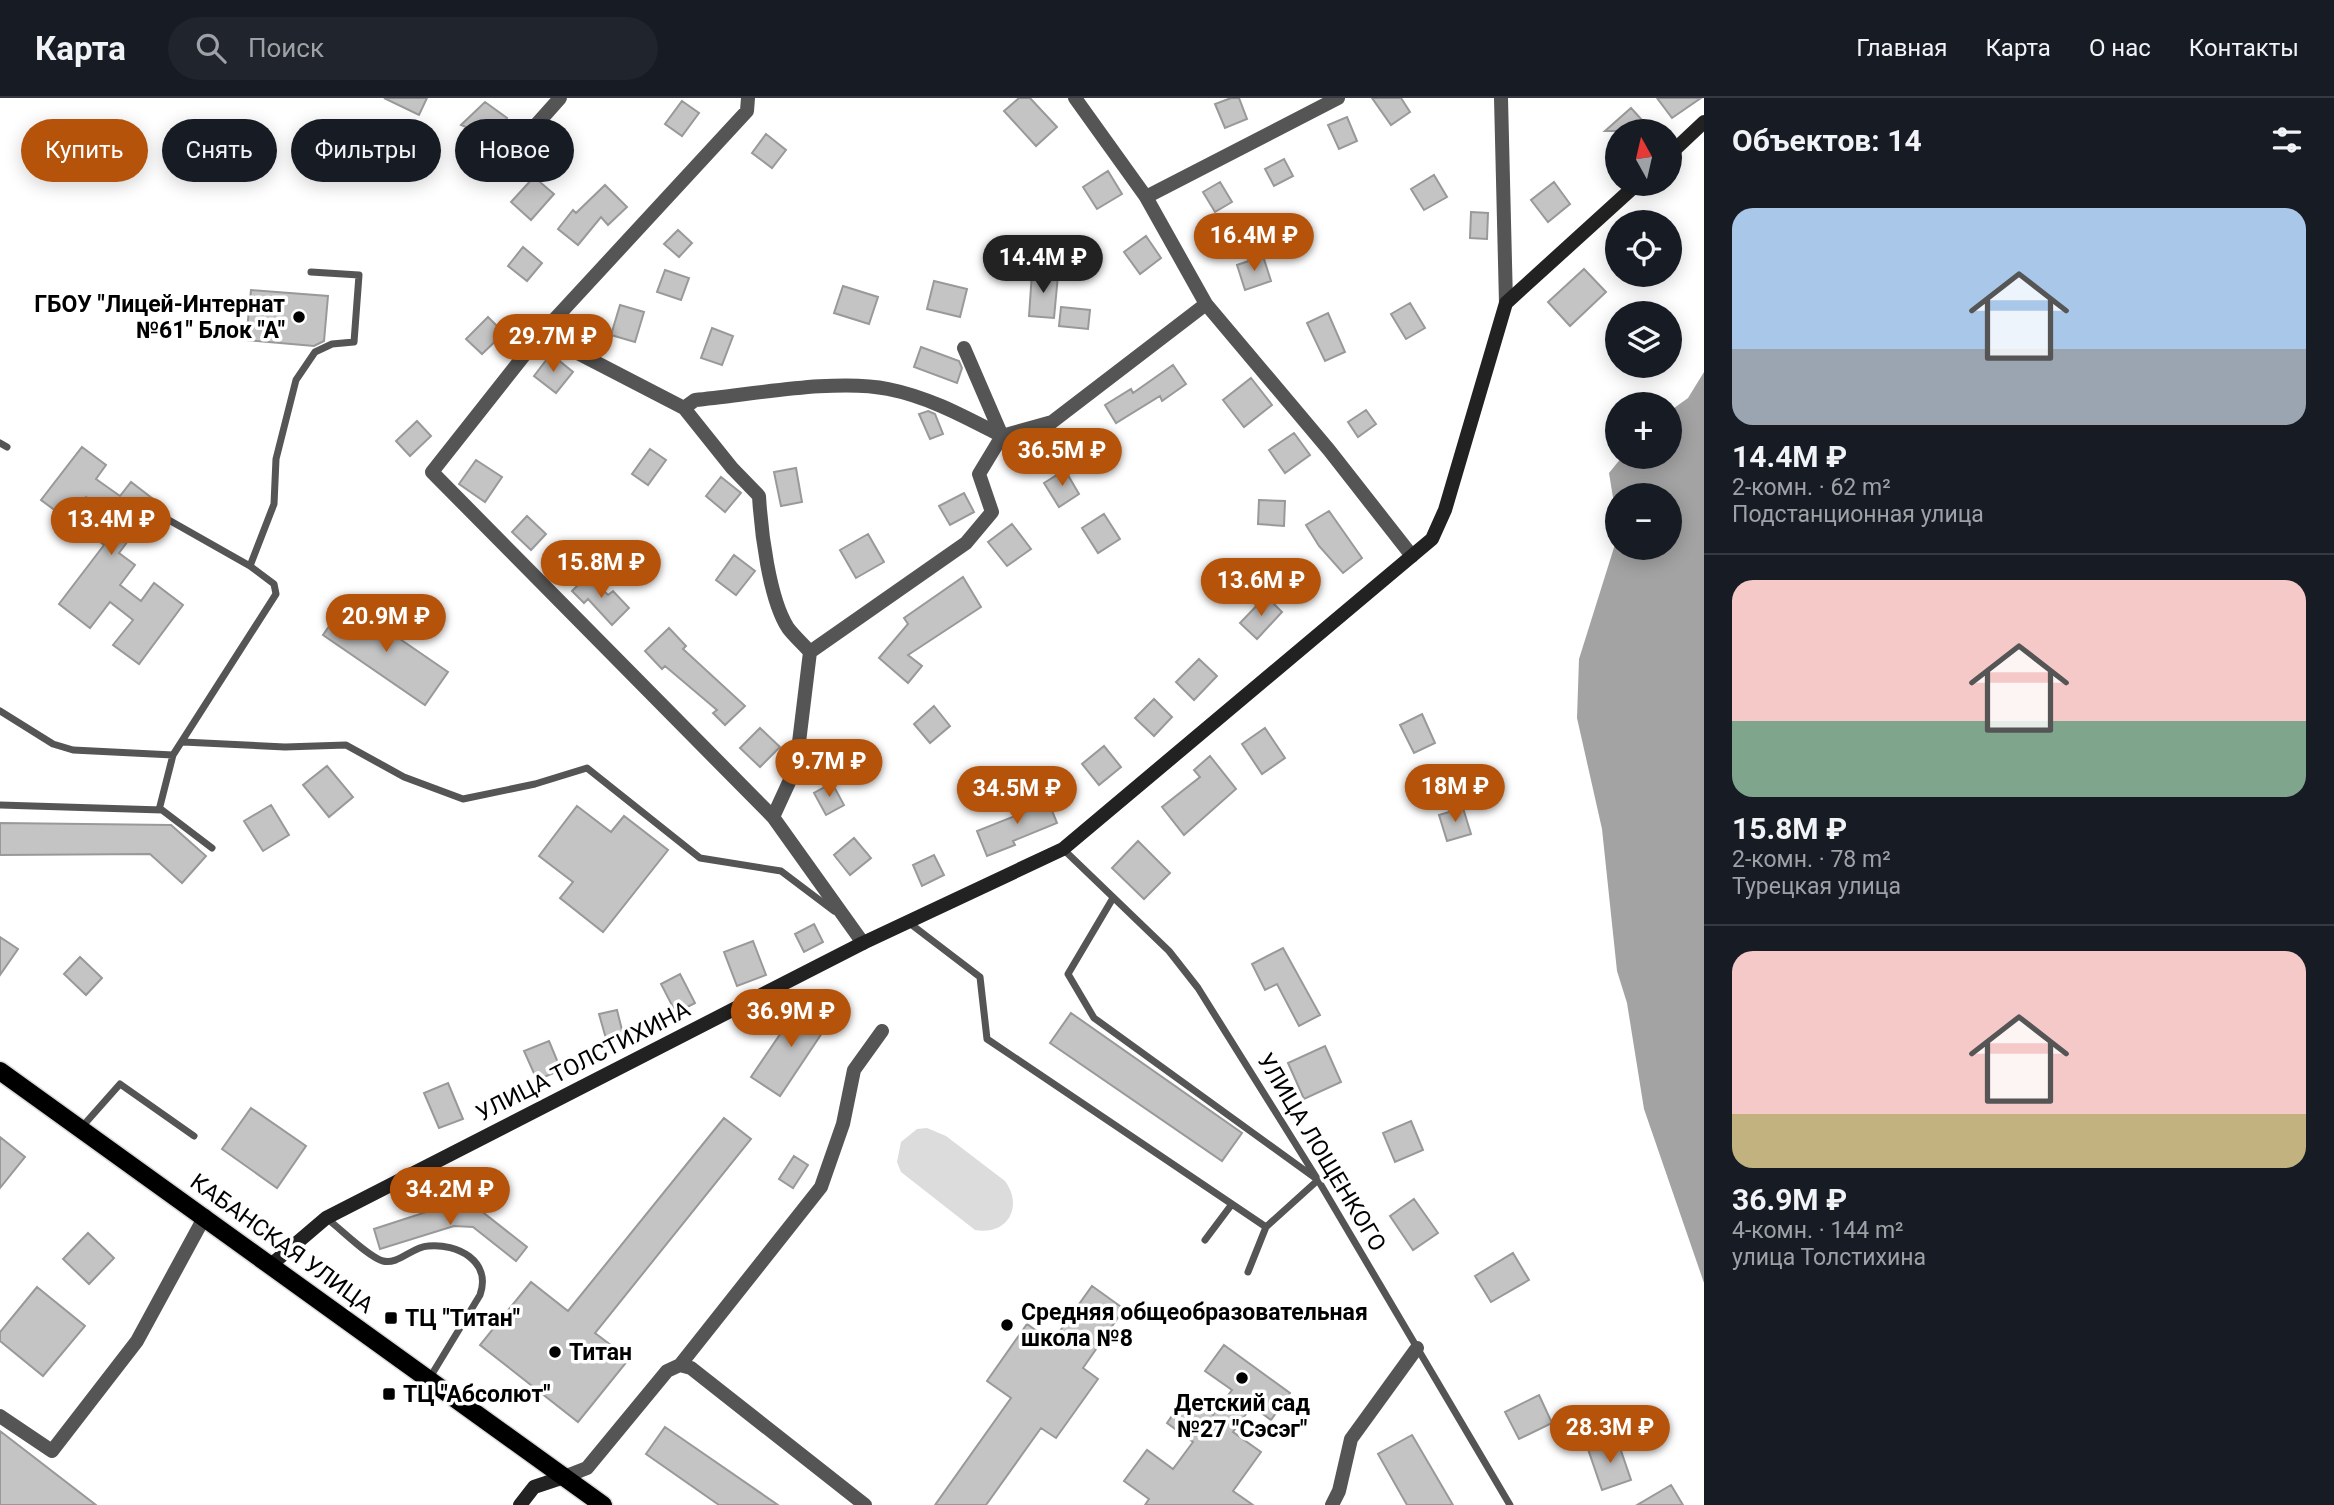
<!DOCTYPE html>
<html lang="ru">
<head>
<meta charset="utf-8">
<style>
	:root { --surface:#171b24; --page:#20242c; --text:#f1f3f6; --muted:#9ea1a6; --line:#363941; --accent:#b45309 }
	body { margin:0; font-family:Roboto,sans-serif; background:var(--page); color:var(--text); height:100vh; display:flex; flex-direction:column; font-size:26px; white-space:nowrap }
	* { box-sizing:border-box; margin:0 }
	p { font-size:23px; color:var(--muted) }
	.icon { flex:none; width:38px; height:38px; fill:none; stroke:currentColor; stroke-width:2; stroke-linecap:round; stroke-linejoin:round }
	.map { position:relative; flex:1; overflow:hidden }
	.details { display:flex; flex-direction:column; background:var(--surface); width:630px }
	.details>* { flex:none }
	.hud { position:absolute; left:21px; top:21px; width:665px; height:63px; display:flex; gap:14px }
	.needle { width:46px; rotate:352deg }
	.controls { position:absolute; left:1605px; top:21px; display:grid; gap:14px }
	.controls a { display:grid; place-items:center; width:77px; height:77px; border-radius:50%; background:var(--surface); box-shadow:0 4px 18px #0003; font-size:35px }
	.price { position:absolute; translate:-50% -60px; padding:0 16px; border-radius:24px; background:var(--accent); color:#fff; font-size:23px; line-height:46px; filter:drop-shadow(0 2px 4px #0008) }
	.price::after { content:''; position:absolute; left:50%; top:42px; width:21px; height:16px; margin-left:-10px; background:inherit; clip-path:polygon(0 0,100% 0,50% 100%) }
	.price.selected { background:#222; color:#fff }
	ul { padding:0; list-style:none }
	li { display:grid; align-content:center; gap:14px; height:371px; padding:0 28px }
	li+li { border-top:2px solid var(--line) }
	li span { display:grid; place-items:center; height:217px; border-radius:21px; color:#555 }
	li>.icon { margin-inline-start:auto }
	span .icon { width:126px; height:126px; fill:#fffc; stroke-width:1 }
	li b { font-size:30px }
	h2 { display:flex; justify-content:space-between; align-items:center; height:84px; padding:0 28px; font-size:30px }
	.tag { padding:0 24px; border-radius:32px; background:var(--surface); box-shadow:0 4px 18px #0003; font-size:24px; line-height:63px }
	.tag.selected { background:var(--accent); color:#fff }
	header { display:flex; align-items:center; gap:42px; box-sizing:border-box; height:98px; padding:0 35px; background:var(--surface); border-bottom:2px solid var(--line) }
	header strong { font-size:33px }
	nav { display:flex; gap:38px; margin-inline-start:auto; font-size:24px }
	.search { width:490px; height:63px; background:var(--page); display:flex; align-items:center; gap:18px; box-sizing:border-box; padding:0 24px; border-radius:38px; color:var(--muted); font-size:26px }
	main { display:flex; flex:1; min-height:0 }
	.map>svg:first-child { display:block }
	.green { fill:#dcdcdc }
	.water { fill:#a3a3a3 }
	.building { fill:#c4c4c4; stroke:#999; stroke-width:2 }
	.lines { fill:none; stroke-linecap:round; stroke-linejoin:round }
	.primary-casing { stroke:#dbdbdb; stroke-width:21 }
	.lane { stroke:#555; stroke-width:7 }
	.street { stroke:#555; stroke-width:14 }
	.secondary { stroke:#222; stroke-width:14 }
	.primary { stroke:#000; stroke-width:18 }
	.poi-dot { fill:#000; stroke:#fff; stroke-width:2.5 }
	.labels { text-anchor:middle; stroke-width:7; stroke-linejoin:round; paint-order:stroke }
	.poi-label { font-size:23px; font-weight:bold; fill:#000; stroke:#fff; text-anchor:start }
	.street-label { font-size:23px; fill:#000; stroke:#fff }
</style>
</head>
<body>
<header>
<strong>Карта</strong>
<div class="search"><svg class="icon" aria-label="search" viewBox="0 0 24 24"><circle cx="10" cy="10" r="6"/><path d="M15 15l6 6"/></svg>Поиск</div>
<nav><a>Главная</a><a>Карта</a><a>О нас</a><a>Контакты</a></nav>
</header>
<main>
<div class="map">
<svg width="1704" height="1407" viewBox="0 0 1704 1407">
	<rect width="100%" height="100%" fill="#fff"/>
	<!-- green -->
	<path class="green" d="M927,1030L946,1038L1005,1083C1024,1109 1007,1138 975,1132L901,1074L897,1064L901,1044L917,1031Z"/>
	<!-- water -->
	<path class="water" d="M1704,274V1185L1644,1011L1627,905L1617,873L1602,731L1577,620L1579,561L1617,440V450H1670V397H1617V424L1609,375L1622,359H1670V313L1688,300Z"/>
	<!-- building -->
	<path class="building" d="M384,0H427L419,17Z
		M1019,0H1030L1057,29L1036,48L1004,13Z
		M1231,0H1239L1247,21L1225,30L1215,6Z
		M1372,0H1401L1410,14L1391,27Z
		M1657,0H1701L1672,20Z
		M682,3L699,15L682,38L665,26Z
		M485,4L507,20L491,40L461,27Z
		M1631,10L1652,33H1605Z
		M1347,19L1357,43L1339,51L1328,27Z
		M766,36L786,52L772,70L752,55Z
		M1284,61L1293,78L1274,88L1265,71Z
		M1108,73L1122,96L1097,111L1083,89Z
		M1434,77L1447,99L1424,112L1411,91Z
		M534,79L554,96L531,122L511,104Z
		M1220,84L1232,104L1215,114L1203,94Z
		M1554,84L1570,106L1548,124L1531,102Z
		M605,87L627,109L608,127L601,119L578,147L558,131L573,112L576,115Z
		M1471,114L1488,115L1487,141L1470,140Z
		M678,132L692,145L679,159L664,146Z
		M1146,138L1161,160L1140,176L1124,154Z
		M523,149L542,165L527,183L508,168Z
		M1263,158L1271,183L1245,192L1237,167Z
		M1584,171L1606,194L1570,228L1548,204Z
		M665,172L689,180L681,202L657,194Z
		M1032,175L1058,177L1054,220L1029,218Z
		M934,183L967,191L960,219L927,211Z
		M843,188L878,199L869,226L834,215Z
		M251,192L328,198L324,243L314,248L246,242Z
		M1410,205L1425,230L1406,241L1391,216Z
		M620,207L644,214L635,244L611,237Z
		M1061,209L1090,212L1088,231L1059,228Z
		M1328,215L1345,254L1325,263L1307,225Z
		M488,219L504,235L482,256L466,241Z
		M712,230L733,238L722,267L701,260Z
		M921,249L959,263L962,270L957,285L914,269Z
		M551,256L573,274L556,295L534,278Z
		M1173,267L1186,286L1162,303L1160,298L1116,325L1105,307L1131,291L1133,295Z
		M1251,280L1272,307L1244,329L1223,302Z
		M1366,312L1376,326L1358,339L1348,324Z
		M928,313L935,316L943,336L930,341L919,316Z
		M417,323L431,338L410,358L396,343Z
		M1294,335L1310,357L1285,375L1269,352Z
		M82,349L106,367L96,381L120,398L131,384L157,404L119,455L135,467L120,487L141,503L154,485L183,507L139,566L113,547L133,522L110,504L90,530L59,506L104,447L91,437L108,415L86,399L68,422L41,402Z
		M650,351L666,362L648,387L632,376Z
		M476,362L502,379L485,404L459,386Z
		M796,370L802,404L781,408L774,374Z
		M1065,372L1079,396L1059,409L1044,385Z
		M721,379L741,395L725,414L706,398Z
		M964,395L974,414L950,427L939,408Z
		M1259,402L1285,403L1284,428L1258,426Z
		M1329,413L1362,460L1343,475L1319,448L1306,427Z
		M1104,416L1120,441L1098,455L1082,430Z
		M527,418L546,436L531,452L512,434Z
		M1012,426L1031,451L1007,468L988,444Z
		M868,436L884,464L856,480L840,452Z
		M734,457L755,473L736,497L716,482Z
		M588,477L608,497L613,493L629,510L612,527L588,501L584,505L572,493Z
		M963,479L981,509L908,557L922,568L908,585L879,560L908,526L904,520Z
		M1266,498L1282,514L1257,541L1240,525Z
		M346,504L448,574L425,607L323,537Z
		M669,530L686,548L683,551L745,608L725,627L713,615L717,612L665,568L662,571L645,553Z
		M1199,561L1217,578L1194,602L1176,584Z
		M1154,601L1172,619L1154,638L1135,620Z
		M934,608L950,628L930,645L914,626Z
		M1422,616L1435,645L1414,655L1400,627Z
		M760,630L780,649L760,669L740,650Z
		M1265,630L1285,660L1262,676L1242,646Z
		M1104,648L1121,669L1099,687L1082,666Z
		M1210,658L1236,691L1184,737L1162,709L1200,679L1194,672Z
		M327,668L353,699L329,719L303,687Z
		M832,685L844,707L826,717L814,695Z
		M1046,698L1057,725L1013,743L1015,747L987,758L977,733L1025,714L1022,707Z
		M271,707L289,737L263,753L244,723Z
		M577,708L611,734L624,718L668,752L603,834L560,800L573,784L539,758Z
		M1463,710L1471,736L1447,743L1439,717Z
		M0,725L171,727L206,758L182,785L150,756L0,757Z
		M854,740L871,760L850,777L834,757Z
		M1138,743L1170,775L1144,801L1112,770Z
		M934,757L944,777L922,788L913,767Z
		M814,826L823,844L804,854L795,836Z
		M0,839L18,851L0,877Z
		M753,843L766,877L737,888L724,854Z
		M1283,850L1320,917L1299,928L1277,886L1265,892L1252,866Z
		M80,859L102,880L86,897L64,876Z
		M680,876L695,905L676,915L661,886Z
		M802,904L830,923L780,998L751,979Z
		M617,912L624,940L607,944L599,916Z
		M1071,915L1242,1035L1222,1063L1050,945Z
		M549,943L561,972L537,982L524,953Z
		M1325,948L1341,984L1304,1001L1288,965Z
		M448,985L463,1021L439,1030L424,995Z
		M251,1010L306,1048L277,1090L222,1051Z
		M724,1020L751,1041L595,1235L629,1261L578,1324L480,1247L531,1184L568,1213Z
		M1411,1023L1423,1052L1395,1064L1383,1035Z
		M0,1039L25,1059L0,1090Z
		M794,1058L808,1067L793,1090L779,1081Z
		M466,1101L527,1149L516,1163L473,1129L454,1128L380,1151L374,1131Z
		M1414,1101L1438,1135L1413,1152L1390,1118Z
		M88,1135L114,1160L89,1186L63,1161Z
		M1513,1155L1529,1182L1491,1204L1475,1178Z
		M1092,1188L1124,1211L1083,1270L1098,1281L1056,1340L1041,1330L986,1407H935L1011,1300L987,1283L1027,1226L1052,1244Z
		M37,1189L85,1228L43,1278L0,1243V1234Z
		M1224,1247L1290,1295L1271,1322L1252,1308L1233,1334L1261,1354L1233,1393L1253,1407H1145L1149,1401L1124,1383L1147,1352L1173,1371L1193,1344L1167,1325L1186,1298L1213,1317L1232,1292L1205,1273Z
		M1539,1297L1552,1325L1519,1341L1505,1314Z
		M665,1329L778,1407H719L646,1356Z
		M0,1333L96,1407H0Z
		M1412,1337L1453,1407H1407L1378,1356Z
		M1617,1341L1631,1382L1602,1392L1588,1351Z
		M1671,1387L1683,1407H1637Z"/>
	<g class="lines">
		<!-- primary casing -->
		<g class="primary-casing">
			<path id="primary" d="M0,973L603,1407"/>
		</g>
		<!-- lane -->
		<path class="lane" d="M0,345L7,349
			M167,421L250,468L274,406L276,361L296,282L315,254L332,246L354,244L359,177L311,174
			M0,613L53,646L73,652L173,657L276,496L274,486L250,468
			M183,644L285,649L346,647L404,679L463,701L535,686L587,670L700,760L781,773L834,813
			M0,707L162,712L212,750
			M159,712L173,657
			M1063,751L1169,853L1198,890L1318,1082L1510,1407
			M1113,800L1068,876L1094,920L1318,1082L1266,1129L1248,1174
			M908,824L980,879L987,941L1266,1129
			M81,1030L120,986L194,1038
			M326,1120C340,1130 368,1159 383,1163C398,1167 412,1149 428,1148C457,1145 492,1163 480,1197L429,1281
			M1205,1142L1232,1106"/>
		<!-- street -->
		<path class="street" d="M748,0L747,13L541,236L432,374L773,719L863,845
			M1075,0L1146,99L1206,206L1329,352L1412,458
			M1501,0L1506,205
			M536,27L560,0
			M1146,99L1338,0
			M541,236L684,310L732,370L759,398C761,432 769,501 788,530C794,538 803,546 810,554L796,669L773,719
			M684,310L695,302C750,297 836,280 888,291C929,299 965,319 1002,338L1052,324L1206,206
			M810,554L966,445L992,414L979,376L1002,338L964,250
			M680,1267L821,1089L843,1026L854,972L882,933
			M0,1318L52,1353L137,1243L205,1118
			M564,1379L587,1370L667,1273L680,1267L691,1270L865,1407
			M1332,1407L1339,1393L1351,1341L1417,1250"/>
		<!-- secondary -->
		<path class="secondary" d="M1670,56L1704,24
			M272,1166L326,1120L863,845L1063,751L1432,441L1445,412L1506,205L1637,86
			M520,1407L534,1389L564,1379"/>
		<!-- primary -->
		<use href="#primary" class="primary"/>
	</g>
	<!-- markers -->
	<g class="poi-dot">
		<circle cx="299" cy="219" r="7"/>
		<rect x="384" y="1213" width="14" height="14" rx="3.5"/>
		<circle cx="1007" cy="1227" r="7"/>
		<circle cx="555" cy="1254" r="7"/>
		<circle cx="1242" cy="1280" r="7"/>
		<rect x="382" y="1289" width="14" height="14" rx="3.5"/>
	</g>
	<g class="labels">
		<!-- poi labels -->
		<g class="poi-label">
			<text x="285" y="214" text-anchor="end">ГБОУ "Лицей-Интернат<tspan x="285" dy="26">№61" Блок "А"</tspan></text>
			<text x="1021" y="1222">Средняя общеобразовательная<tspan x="1021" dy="26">школа №8</tspan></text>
			<text x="405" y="1228">ТЦ "Титан"</text>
			<text x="569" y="1262">Титан</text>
			<text x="403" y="1304">ТЦ "Абсолют"</text>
			<text x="1242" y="1313" text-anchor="middle">Детский сад<tspan x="1242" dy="26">№27 "Сэсэг"</tspan></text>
		</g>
		<!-- street labels -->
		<g class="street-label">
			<text transform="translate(583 963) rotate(-27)" y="8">УЛИЦА ТОЛСТИХИНА</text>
			<text transform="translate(1322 1054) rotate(59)" y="8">УЛИЦА ЛОЩЕНКОГО</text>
			<text transform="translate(282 1145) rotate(36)" y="8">КАБАНСКАЯ УЛИЦА</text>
		</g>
	</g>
</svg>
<div class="controls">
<a><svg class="needle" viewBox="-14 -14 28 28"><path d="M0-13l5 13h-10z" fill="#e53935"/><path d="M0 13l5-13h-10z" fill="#9ea1a6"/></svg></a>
<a><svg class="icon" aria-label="locate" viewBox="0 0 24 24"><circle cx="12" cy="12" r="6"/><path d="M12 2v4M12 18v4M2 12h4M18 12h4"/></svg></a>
<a><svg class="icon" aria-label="layers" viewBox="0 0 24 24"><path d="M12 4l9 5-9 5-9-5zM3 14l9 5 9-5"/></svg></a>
<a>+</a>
<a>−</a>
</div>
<b class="price" style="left:1254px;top:175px">16.4M ₽</b>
<b class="price selected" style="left:1043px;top:197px">14.4M ₽</b>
<b class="price" style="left:553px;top:276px">29.7M ₽</b>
<b class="price" style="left:1062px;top:390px">36.5M ₽</b>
<b class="price" style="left:111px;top:459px">13.4M ₽</b>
<b class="price" style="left:601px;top:502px">15.8M ₽</b>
<b class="price" style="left:1261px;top:520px">13.6M ₽</b>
<b class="price" style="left:386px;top:556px">20.9M ₽</b>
<b class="price" style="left:829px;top:701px">9.7M ₽</b>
<b class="price" style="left:1455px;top:726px">18M ₽</b>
<b class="price" style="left:1017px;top:728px">34.5M ₽</b>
<b class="price" style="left:791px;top:951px">36.9M ₽</b>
<b class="price" style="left:450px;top:1129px">34.2M ₽</b>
<b class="price" style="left:1610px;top:1367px">28.3M ₽</b>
<div class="hud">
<a class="tag selected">Купить</a>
<a class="tag">Снять</a>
<a class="tag">Фильтры</a>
<a class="tag">Новое</a>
</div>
</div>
<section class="details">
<h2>Объектов: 14<svg class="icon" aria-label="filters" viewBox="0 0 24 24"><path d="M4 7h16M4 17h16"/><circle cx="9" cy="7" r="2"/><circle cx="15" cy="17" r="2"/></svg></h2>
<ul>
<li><span style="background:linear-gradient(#a9c7e8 65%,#9aa5b1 0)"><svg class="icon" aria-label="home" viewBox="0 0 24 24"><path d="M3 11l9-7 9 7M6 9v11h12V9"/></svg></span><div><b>14.4M ₽</b><p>2-комн. · 62 m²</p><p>Подстанционная улица</p></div></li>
<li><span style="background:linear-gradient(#f6c9c9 65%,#7fa58c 0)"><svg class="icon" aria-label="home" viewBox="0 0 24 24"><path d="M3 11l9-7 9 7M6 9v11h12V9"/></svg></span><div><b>15.8M ₽</b><p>2-комн. · 78 m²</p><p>Турецкая улица</p></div></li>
<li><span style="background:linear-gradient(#f6c9c9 75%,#c2b280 0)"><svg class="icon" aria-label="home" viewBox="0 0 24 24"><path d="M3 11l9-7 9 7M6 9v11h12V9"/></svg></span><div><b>36.9M ₽</b><p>4-комн. · 144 m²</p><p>улица Толстихина</p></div></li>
</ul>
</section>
</main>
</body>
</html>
